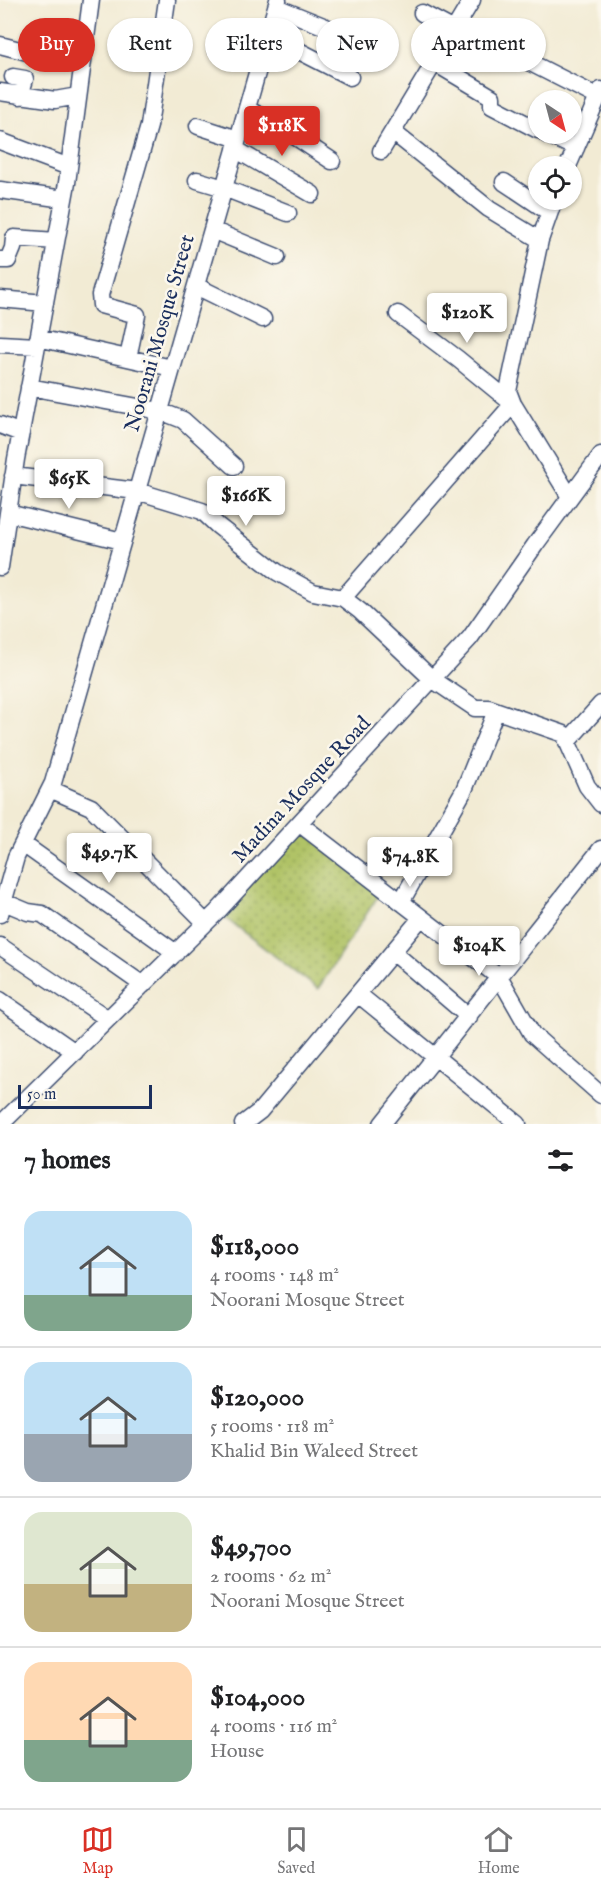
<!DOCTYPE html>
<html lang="en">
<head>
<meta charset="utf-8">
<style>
	:root { --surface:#fff; --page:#f2f2f2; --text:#202124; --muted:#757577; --line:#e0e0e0; --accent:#d93025 }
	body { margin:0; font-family:"IM FELL English",serif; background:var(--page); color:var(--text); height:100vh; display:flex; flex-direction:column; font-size:22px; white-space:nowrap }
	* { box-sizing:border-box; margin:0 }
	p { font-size:20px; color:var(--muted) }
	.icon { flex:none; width:33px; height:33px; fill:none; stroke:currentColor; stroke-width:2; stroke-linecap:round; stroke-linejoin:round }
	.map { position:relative; height:1124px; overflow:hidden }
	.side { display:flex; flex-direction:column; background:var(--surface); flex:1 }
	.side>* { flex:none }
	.top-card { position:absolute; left:18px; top:18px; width:566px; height:54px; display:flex; gap:12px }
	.needle { width:39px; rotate:144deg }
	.fabs { position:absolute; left:528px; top:90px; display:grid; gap:12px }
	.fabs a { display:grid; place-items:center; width:54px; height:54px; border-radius:50%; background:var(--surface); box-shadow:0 2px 4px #0004; font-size:30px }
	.scale { position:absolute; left:18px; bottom:15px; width:134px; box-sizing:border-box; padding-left:6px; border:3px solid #1b2f5e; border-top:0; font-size:16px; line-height:21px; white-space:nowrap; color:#1b2f5e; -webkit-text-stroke:4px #fbf7ec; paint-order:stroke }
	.price { position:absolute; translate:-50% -51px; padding:0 14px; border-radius:6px; background:#fff; color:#222; font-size:20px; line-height:39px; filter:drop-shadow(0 2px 3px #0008) }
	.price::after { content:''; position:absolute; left:50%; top:36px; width:18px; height:14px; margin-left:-9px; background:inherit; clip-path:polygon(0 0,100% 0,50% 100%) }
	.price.selected { background:var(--accent); color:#fff }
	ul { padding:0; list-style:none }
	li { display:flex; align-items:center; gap:18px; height:150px; padding:0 24px }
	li+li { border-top:2px solid var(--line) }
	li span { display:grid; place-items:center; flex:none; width:168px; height:120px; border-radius:18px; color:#555 }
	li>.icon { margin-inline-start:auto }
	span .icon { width:72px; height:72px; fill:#fffc; stroke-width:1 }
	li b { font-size:26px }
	h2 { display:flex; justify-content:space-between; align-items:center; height:72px; padding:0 24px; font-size:26px }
	.pill { padding:0 21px; border-radius:27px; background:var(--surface); box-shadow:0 2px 4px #0004; font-size:21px; line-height:54px }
	.pill.selected { background:var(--accent); color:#fff }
	.tab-bar { display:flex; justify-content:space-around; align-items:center; height:84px; border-top:2px solid var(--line); background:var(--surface); font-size:16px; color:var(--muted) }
	.tab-bar a { display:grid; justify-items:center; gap:3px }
	.tab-bar .selected { color:var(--accent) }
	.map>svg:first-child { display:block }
	.park { fill:url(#park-dots); stroke:#667962; stroke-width:1.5 }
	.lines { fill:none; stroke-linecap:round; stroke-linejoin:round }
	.minor-casing { stroke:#3b4b70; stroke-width:19 }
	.minor { stroke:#fff; stroke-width:16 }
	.labels { text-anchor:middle; stroke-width:5; stroke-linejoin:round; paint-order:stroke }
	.street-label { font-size:21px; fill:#1b2f5e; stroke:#fbf7ec }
</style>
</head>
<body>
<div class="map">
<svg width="601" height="1124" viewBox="0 0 601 1124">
	<defs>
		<pattern id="park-dots" width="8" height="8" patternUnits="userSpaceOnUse" patternTransform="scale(1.5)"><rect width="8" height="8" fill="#b0c366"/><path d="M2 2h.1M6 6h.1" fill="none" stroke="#8e9f57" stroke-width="1.8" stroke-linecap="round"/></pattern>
	</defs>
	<rect width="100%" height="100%" fill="#fbf7ec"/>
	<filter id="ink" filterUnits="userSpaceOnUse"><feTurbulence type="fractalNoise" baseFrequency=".0167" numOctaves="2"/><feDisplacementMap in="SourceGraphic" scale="12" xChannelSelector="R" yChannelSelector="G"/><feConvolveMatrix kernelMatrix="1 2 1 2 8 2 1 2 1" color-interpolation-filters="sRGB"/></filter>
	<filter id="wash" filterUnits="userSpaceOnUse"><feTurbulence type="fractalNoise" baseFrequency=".008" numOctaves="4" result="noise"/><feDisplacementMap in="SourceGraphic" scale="24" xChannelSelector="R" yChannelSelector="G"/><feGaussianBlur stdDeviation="1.35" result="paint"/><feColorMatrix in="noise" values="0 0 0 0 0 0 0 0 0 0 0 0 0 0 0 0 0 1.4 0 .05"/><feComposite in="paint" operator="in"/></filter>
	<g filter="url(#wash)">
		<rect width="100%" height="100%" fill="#f2ebd4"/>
		<!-- park -->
		<path class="park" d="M300,824L384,887L318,989L217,912Z"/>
	</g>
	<g filter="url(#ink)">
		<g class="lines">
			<!-- minor casing -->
			<g class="minor-casing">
				<path id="minor" d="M276,7L388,52
					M422,13L454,30
					M268,35L350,77
					M0,45L82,66
					M216,49L260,62
					M527,61L598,97
					M435,63L492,97V106L538,130
					M13,77L25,79L20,96
					M0,92L55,100L78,96
					M247,109L278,125L332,161
					M198,126L238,139
					M393,132L489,209L540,240
					M546,134L576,148
					M0,141L69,167
					M235,149L312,194
					M381,151L472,0
					M568,166L601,90
					M197,180L224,188L288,213
					M504,182L549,212
					M0,190L64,199
					M554,200L540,240L508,391L513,404L570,497
					M212,230L277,257
					M0,260H8L13,248L14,238L56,241
					M196,286L263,319
					M0,299L45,303
					M38,338L172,368
					M0,344L37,346
					M128,358L137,315L101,305L100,295L149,126L167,0
					M29,387L160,411L183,420L234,466
					M0,425L21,433
					M13,476L137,491L202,511L218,526L277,572L313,592L343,598L360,611L432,679L475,708H489L564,734L587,786L601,804
					M8,513L122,541
					M0,567L16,459L67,183L91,0
					M343,598L513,404L458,359L398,314
					M567,742L601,704
					M50,789L91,807L206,923
					M300,824L500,978L532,1034L601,1095
					M23,844L176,953
					M4,902L28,912L42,914L143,985
					M401,902L464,790L496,711
					M0,914L16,857L53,783L278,0
					M0,946L108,1019
					M393,952L469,1017
					M358,994L518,1124
					M0,1000L75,1052
					M1,1124L217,912L470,638L535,545L601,455
					M243,1124L260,1111L421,918
					M382,1124L601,849"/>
			</g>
			<!-- minor -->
			<use href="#minor" class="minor"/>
		</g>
	</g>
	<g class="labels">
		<!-- street labels -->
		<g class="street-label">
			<text transform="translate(159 333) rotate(-74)" y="7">Noorani Mosque Street</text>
			<text transform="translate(301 789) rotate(-47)" y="7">Madina Mosque Road</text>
		</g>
	</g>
</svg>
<div class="fabs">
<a><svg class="needle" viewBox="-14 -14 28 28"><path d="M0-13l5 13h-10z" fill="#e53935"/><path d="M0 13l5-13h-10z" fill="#757577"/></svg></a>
<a><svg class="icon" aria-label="locate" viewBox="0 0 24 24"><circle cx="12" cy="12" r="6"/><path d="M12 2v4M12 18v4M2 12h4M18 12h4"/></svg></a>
</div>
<div class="scale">50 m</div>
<b class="price selected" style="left:282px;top:157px">$118K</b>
<b class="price" style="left:467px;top:344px">$120K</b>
<b class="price" style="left:69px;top:510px">$65K</b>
<b class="price" style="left:246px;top:527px">$166K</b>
<b class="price" style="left:109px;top:884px">$49.7K</b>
<b class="price" style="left:410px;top:888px">$74.8K</b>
<b class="price" style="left:479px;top:977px">$104K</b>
<div class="top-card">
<a class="pill selected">Buy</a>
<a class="pill">Rent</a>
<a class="pill">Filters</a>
<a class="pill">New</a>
<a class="pill">Apartment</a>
</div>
</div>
<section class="side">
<h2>7 homes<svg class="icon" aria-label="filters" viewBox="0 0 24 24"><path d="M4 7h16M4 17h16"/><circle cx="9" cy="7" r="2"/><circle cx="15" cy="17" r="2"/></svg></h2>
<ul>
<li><span style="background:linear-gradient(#bfe0f5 70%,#7fa58c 0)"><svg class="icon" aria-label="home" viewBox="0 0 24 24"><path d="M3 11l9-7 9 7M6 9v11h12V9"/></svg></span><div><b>$118,000</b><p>4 rooms · 148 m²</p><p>Noorani Mosque Street</p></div></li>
<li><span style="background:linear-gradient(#bfe0f5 60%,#9aa5b1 0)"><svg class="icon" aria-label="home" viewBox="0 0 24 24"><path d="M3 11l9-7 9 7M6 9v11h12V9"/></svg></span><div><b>$120,000</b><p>5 rooms · 118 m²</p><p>Khalid Bin Waleed Street</p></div></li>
<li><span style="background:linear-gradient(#dfe7d0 60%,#c2b280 0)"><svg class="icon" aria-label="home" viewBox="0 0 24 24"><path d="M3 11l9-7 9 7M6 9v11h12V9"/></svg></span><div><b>$49,700</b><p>2 rooms · 62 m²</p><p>Noorani Mosque Street</p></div></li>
<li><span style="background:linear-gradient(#ffd9b3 65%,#7fa58c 0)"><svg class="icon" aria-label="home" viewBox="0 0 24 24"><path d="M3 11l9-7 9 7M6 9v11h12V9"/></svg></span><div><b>$104,000</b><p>4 rooms · 116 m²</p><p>House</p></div></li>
</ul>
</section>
<nav class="tab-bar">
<a class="selected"><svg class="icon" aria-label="map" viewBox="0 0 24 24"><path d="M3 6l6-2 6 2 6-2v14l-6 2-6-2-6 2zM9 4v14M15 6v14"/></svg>Map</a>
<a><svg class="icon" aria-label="saved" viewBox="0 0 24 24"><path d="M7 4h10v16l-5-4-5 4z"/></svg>Saved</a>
<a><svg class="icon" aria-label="home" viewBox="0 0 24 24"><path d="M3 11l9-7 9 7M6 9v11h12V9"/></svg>Home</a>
</nav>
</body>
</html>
